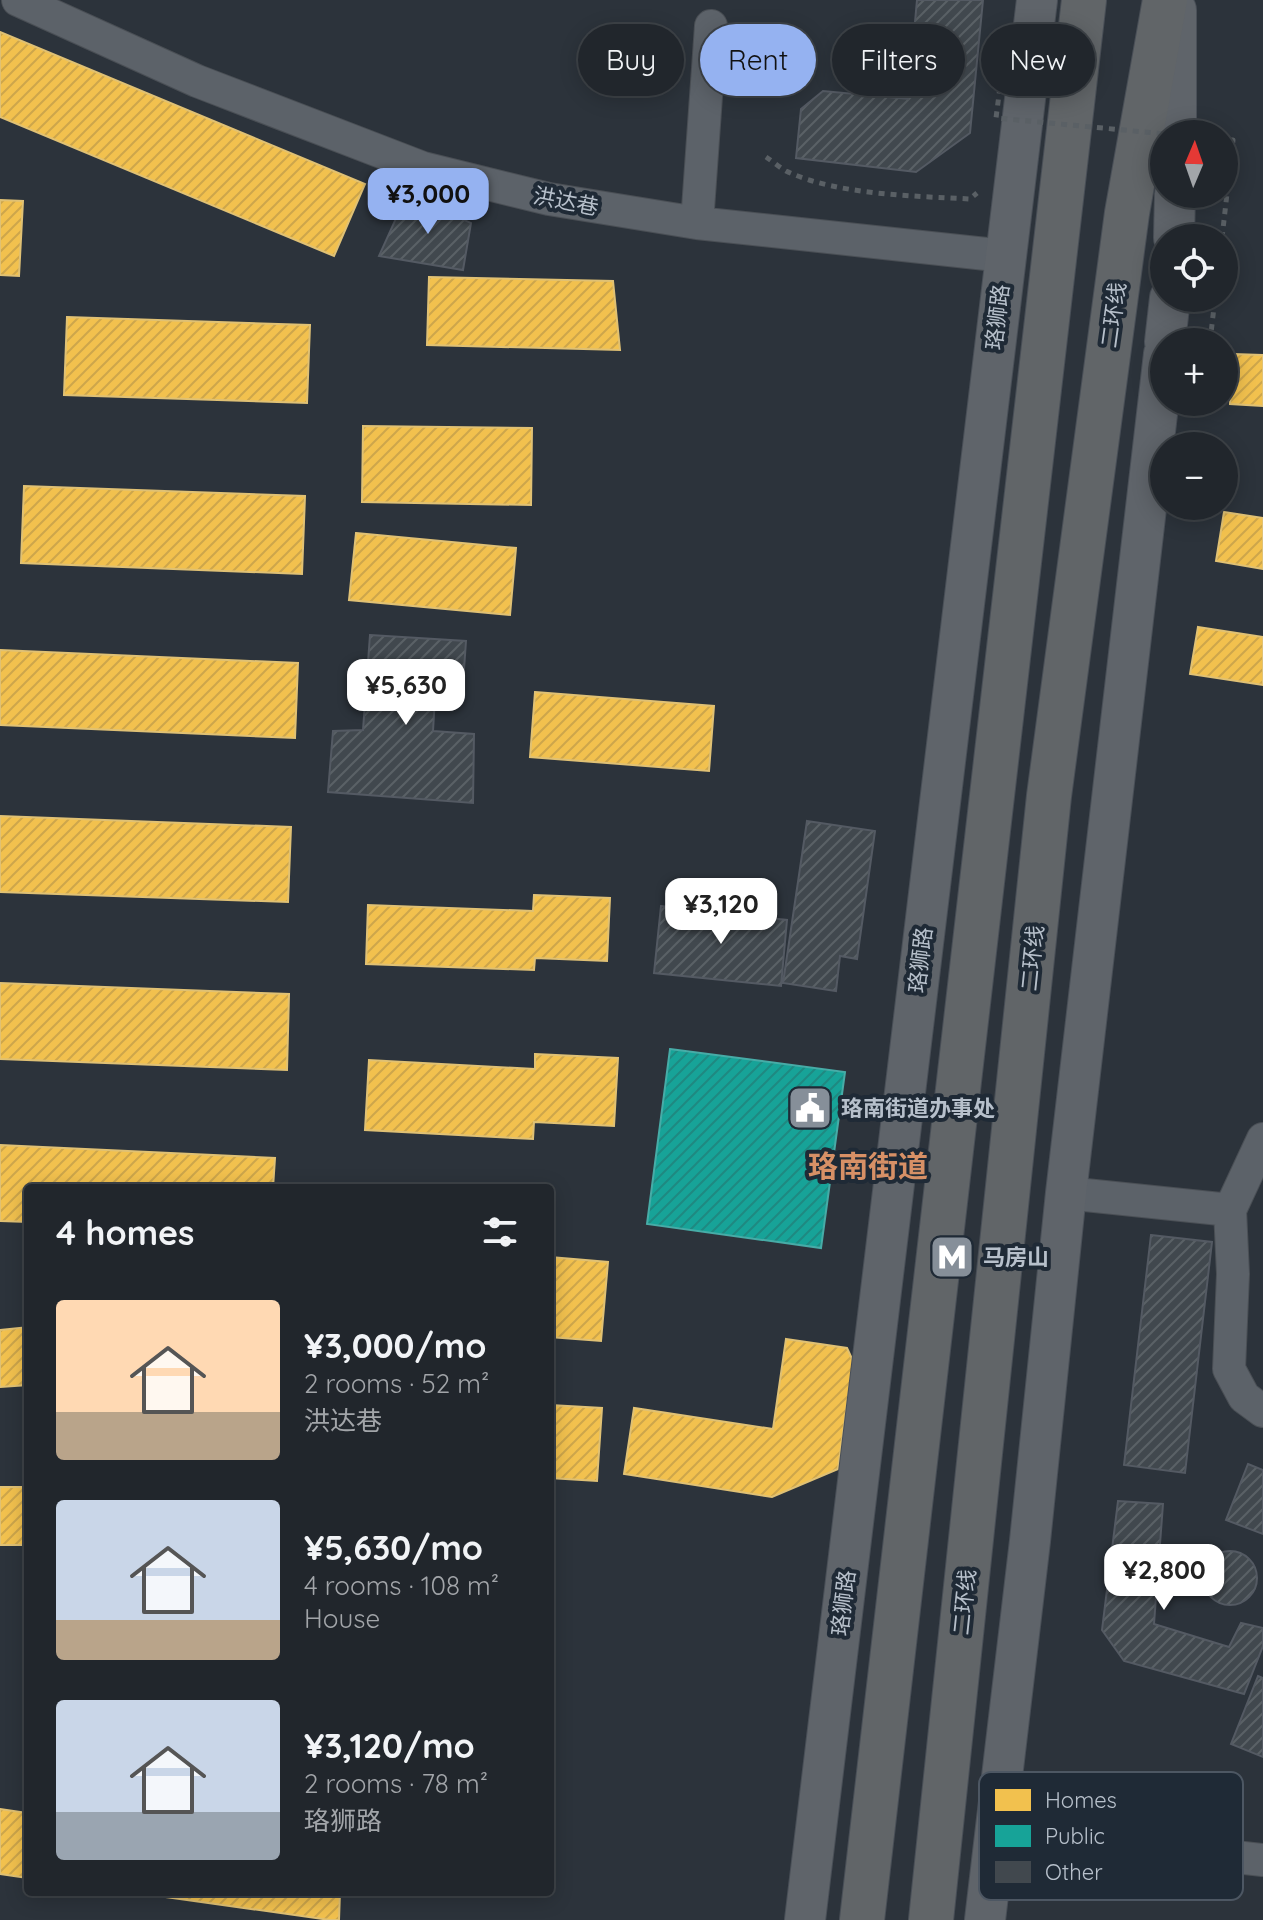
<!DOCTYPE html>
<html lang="en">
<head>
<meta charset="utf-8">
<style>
	:root { --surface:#21262c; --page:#2d3238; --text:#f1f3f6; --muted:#a2a5a9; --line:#3e4348; --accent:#95b2f1 }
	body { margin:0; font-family:Quicksand,"Noto Sans SC",sans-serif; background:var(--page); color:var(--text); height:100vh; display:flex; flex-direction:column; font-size:30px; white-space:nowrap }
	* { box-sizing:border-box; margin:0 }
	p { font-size:26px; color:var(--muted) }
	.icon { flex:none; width:44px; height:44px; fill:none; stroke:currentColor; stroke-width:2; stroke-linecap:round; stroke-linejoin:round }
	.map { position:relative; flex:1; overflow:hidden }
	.panel { position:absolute; left:24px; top:1184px; width:530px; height:712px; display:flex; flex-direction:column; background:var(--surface); border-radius:8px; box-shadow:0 4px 20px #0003,0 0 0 2px var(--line) }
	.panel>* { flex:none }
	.banner { position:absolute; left:578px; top:24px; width:564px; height:72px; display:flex; gap:16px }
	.needle { width:52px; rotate:2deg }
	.fabs { position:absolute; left:1150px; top:120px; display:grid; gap:16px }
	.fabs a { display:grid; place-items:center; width:88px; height:88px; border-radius:50%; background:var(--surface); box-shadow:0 4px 20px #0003,0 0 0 2px var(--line); font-size:40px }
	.price { position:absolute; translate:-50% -68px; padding:0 18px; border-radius:16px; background:#fff; color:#222; font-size:26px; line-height:52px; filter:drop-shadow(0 2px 4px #0008) }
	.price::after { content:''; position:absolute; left:50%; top:48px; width:24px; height:18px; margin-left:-12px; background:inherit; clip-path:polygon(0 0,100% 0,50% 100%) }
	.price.active { background:var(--accent); color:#111 }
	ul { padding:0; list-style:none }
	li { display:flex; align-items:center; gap:24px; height:200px; padding:0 32px }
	li span { display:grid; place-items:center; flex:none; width:224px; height:160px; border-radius:8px; color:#555 }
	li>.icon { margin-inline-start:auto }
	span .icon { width:96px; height:96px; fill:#fffc; stroke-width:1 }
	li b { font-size:34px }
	h2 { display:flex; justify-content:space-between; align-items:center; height:96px; padding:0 32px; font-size:34px }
	.tag { padding:0 28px; border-radius:36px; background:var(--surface); box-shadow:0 4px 20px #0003,0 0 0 2px var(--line); font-size:28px; line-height:72px }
	.tag.active { background:var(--accent); color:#111 }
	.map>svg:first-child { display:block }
	.homes { fill:url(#homes-hatch); stroke:#e0c174; stroke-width:2 }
	.public { fill:url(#public-hatch); stroke:#47aca7; stroke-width:2 }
	.building { fill:url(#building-hatch); stroke:#545a63; stroke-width:2 }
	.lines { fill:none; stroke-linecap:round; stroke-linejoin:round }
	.minor-casing { stroke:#4a4f55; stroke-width:34 }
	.major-casing { stroke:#4a5058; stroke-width:42 }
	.highway-casing { stroke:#494f57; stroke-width:46 }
	.path { stroke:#5a6065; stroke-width:5; stroke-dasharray:6 6; stroke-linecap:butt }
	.minor { stroke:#5c6269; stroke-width:32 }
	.major { stroke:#5f646a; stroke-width:40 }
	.highway { stroke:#616568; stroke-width:44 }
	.path-bridge { stroke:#5a6065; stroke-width:5; stroke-dasharray:6 6; stroke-linecap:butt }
	.labels { text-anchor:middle; stroke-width:8; stroke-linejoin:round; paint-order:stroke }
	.street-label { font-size:22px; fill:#b7c0cb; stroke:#1f2a36 }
	.poi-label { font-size:22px; font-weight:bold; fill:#b7c0cb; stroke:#1f2a36; text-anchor:start }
	.district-label { font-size:30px; font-weight:bold; fill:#d79066; stroke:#1f2a36 }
	.key { fill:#1f2a36; stroke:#4d5763; stroke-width:2 }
	.key-label { font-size:22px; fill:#b7c0cb }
</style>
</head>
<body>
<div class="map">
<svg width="1263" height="1920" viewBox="0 0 1263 1920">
	<defs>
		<pattern id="homes-hatch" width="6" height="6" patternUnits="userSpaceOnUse" patternTransform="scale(2)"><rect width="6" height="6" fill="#f2c14e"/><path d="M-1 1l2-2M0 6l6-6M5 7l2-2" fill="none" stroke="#cda64b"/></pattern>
		<pattern id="public-hatch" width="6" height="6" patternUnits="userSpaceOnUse" patternTransform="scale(2)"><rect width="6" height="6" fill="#17a398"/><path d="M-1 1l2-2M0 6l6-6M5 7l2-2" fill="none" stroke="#1f8981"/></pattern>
		<pattern id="building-hatch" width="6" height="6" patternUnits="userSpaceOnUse" patternTransform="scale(2)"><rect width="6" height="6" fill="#41484e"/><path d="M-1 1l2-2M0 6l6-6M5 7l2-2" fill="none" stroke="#5a6166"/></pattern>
	</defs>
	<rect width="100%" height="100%" fill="#2c333b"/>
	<!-- homes -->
	<path class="homes" d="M0,32L365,184L334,256L0,117Z
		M0,200L23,201L19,276L0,275Z
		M429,277L613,281L620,350L427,345Z
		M67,317L310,325L307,403L64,395Z
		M1233,354L1263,355V406L1230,404Z
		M363,426L532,428L531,505L362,502Z
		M24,486L305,496L302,574L21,563Z
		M1224,512L1263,518V569L1216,561Z
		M356,533L516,548L510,615L349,600Z
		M1198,627L1263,637V685L1190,674Z
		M0,650L298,663L295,738L0,725Z
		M535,692L714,706L709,771L530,757Z
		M0,816L291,827L288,902L0,892Z
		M534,895L610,898L607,961L535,958L534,970L366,964L368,905L533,911Z
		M0,983L289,994L287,1070L0,1059Z
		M535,1054L618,1058L614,1126L534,1122L533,1139L365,1130L369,1060L535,1069Z
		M0,1145L275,1158L273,1188H28V1222L0,1221Z
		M550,1257L608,1262L601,1341L550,1337Z
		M28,1327V1385L0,1387V1330Z
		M786,1339L847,1348L853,1361L838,1469L772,1497L624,1474L634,1408L773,1429Z
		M550,1405L602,1408L597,1481L550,1478Z
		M0,1487H28V1545H0Z
		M0,1809L28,1813V1878L0,1874Z
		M130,1892H340L339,1920H330Z"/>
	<!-- public -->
	<path class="public" d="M670,1049L845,1072L821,1248L647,1224Z"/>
	<!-- building -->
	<path class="building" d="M917,0H983L970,133L916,172L796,158L801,109L823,91L908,99Z
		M407,194L471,223L463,270L379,256Z
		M370,635L466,641L463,684L436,681L433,731L474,734L473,803L328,792L333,731L363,730Z
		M807,821L875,831L857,959L840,956L836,991L783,983Z
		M661,906L787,920L781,986L654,973Z
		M1151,1235L1212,1242L1185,1473L1124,1465Z
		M1248,1464L1263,1470V1534L1226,1520Z
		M1118,1501L1163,1504L1154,1624L1229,1647L1241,1623L1263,1628V1646L1244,1694L1124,1661L1102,1630Z
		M1203 1578a27 27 0 1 1 54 0a27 27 0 1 1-54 0Z
		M1258,1676L1263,1678V1757L1231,1744Z"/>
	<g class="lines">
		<!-- minor casing -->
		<g class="minor-casing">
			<path id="minor" d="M18,0L197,81L423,168L549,199L697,223L1005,256
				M697,223L711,26
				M1263,1139L1230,1210L1233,1274L1229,1369L1244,1397L1263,1411
				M1066,1193L1230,1210
				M994,1830L1263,1860"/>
		</g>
		<!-- major casing -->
		<g class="major-casing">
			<path id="major" d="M1176,134V10
				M1174,238L1175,194
				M1165,342L1170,298
				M805,1920L1037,0
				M985,1920L1030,1541L1066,1193L1164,354"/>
		</g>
		<!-- highway casing -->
		<g class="highway-casing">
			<path id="highway" d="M862,1920L1084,0
				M931,1920L1049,796L1127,213L1165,0"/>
		</g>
		<!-- path -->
		<path class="path" d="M766,157C772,161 779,167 786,171C836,195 915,196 970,199L977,193
			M1222,238L1233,140H1224
			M1210,342L1215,298"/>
		<!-- minor -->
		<use href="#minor" class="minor"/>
		<!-- major -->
		<use href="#major" class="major"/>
		<!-- highway -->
		<use href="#highway" class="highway"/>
		<!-- path-bridge -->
		<path class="path-bridge" d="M1006,40L996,118L1166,134"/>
	</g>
	<!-- icons -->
	<defs>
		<g id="civic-square" transform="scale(2.3)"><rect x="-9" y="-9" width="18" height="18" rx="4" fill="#868f99" stroke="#1f2a36"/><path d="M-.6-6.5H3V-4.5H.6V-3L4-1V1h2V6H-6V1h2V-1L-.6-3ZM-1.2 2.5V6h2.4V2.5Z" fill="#fff"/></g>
		<g id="metro-square" transform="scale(2.3)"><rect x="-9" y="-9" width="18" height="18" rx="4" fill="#868f99" stroke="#1f2a36"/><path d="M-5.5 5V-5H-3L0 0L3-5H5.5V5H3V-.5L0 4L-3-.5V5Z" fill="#fff"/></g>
	</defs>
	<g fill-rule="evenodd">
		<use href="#civic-square" x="810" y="1108"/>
		<use href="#metro-square" x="952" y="1257"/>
	</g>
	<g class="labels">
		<!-- street labels -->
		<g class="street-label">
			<text transform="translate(566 201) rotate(11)" y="8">洪达巷</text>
			<text transform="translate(1113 315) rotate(-82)" y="8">二环线</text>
			<text transform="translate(997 317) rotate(-83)" y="8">珞狮路</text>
			<text transform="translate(1032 958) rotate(-84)" y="8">二环线</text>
			<text transform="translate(920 960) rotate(-83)" y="8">珞狮路</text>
			<text transform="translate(964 1602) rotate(-84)" y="8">二环线</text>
			<text transform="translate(843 1603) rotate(-83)" y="8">珞狮路</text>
		</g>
		<!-- poi labels -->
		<g class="poi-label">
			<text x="841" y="1116">珞南街道办事处</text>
			<text x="983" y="1265">马房山</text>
		</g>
		<!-- district labels -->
		<g class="district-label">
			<text x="868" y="1177">珞南街道</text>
		</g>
	</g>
	<!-- legend -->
	<rect x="979" y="1772" width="264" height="128" rx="12" class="key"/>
	<rect x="995" y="1789" width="36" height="22" fill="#f2c14e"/>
	<rect x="995" y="1825" width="36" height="22" fill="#17a398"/>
	<rect x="995" y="1861" width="36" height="22" fill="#41484e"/>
	<g class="key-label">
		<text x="1045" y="1808">Homes</text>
		<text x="1045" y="1844">Public</text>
		<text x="1045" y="1880">Other</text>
	</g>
</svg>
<div class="fabs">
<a><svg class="needle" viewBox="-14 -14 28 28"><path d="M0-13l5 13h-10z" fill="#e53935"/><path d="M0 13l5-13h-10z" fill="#a2a5a9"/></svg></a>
<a><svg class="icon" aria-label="locate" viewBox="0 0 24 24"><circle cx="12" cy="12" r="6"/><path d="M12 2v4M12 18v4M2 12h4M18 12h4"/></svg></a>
<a>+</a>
<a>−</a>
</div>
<b class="price active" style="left:428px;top:236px">¥3,000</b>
<b class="price" style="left:406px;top:727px">¥5,630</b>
<b class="price" style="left:721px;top:946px">¥3,120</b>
<b class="price" style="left:1164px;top:1612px">¥2,800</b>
<div class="banner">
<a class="tag">Buy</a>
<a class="tag active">Rent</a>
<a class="tag">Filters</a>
<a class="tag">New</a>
</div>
<section class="panel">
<h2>4 homes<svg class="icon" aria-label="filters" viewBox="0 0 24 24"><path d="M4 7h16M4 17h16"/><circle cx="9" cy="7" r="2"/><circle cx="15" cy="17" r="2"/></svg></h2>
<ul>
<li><span style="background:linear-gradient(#ffd9b3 70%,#b9a48a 0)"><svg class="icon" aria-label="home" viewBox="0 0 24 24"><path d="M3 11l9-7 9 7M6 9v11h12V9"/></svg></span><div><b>¥3,000/mo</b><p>2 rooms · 52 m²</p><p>洪达巷</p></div></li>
<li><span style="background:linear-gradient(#c9d6e8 75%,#b9a48a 0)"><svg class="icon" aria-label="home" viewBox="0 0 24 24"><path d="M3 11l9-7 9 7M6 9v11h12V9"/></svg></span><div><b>¥5,630/mo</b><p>4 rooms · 108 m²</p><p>House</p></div></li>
<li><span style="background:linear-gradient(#c9d6e8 70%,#9aa5b1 0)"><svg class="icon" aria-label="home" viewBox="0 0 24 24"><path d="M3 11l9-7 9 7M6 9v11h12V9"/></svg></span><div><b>¥3,120/mo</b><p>2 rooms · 78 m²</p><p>珞狮路</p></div></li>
</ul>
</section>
</div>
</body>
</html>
